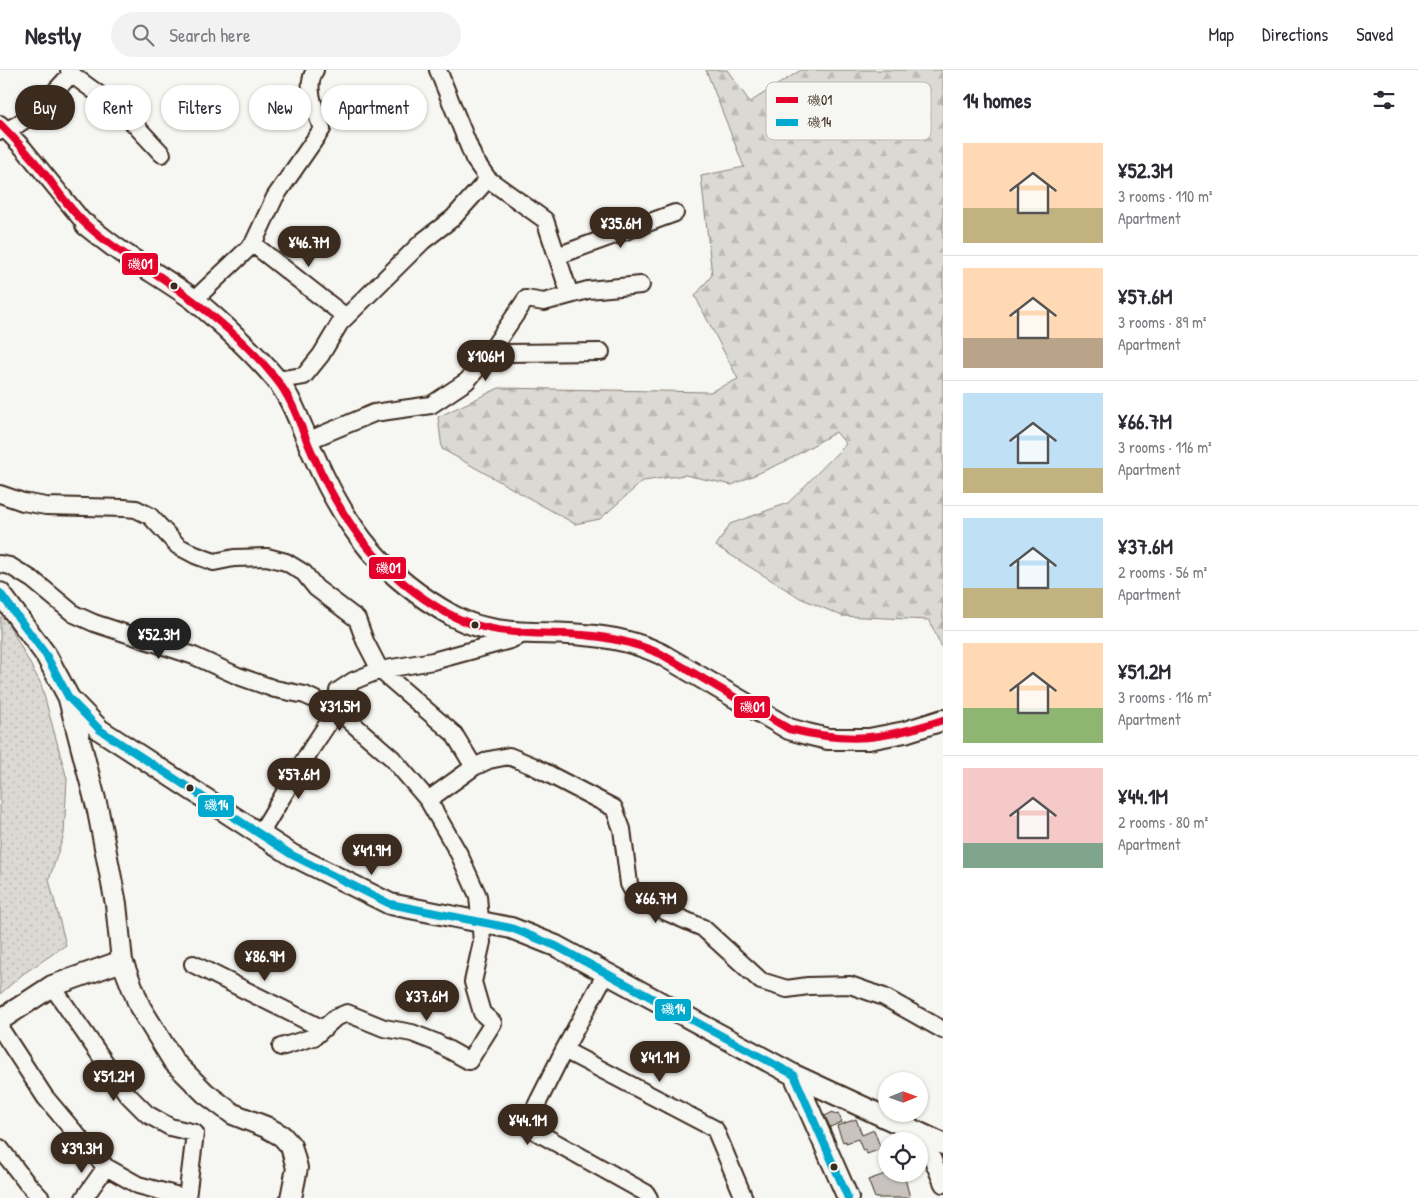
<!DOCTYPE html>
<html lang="en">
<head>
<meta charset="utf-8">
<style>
	:root { --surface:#fff; --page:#f2f2f3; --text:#2b2b33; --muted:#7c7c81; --line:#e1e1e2; --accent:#3b2a1e }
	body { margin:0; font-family:"Patrick Hand","Klee One",sans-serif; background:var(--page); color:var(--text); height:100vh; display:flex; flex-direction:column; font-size:19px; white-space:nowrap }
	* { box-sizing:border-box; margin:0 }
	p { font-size:16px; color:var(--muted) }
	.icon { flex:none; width:28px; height:28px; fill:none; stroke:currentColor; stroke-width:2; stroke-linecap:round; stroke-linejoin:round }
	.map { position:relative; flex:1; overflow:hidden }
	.panel { display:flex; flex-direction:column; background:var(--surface); width:475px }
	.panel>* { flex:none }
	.guide { position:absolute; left:15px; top:15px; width:475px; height:45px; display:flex; gap:10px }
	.needle { width:32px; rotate:89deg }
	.buttons { position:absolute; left:878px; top:1002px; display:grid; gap:10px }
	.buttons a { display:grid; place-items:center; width:50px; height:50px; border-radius:50%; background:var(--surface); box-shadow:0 1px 4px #0004; font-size:25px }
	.price { position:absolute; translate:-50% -42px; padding:0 11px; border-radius:18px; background:var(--accent); color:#fff; font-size:16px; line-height:32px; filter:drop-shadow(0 1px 2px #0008) }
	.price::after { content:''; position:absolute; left:50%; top:30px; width:15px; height:11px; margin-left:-8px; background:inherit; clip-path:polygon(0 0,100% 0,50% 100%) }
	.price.current { background:#222; color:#fff }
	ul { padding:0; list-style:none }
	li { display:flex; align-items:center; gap:15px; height:125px; padding:0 20px }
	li+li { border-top:1px solid var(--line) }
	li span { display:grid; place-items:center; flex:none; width:140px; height:100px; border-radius:0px; color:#555 }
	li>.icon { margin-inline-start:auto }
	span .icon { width:60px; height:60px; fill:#fffc; stroke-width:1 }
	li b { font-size:21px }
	h2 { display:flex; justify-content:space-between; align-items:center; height:60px; padding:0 20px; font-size:21px }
	.chip { padding:0 18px; border-radius:22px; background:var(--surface); box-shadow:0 1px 4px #0004; font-size:18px; line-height:45px }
	.chip.current { background:var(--accent); color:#fff }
	header { display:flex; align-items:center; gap:30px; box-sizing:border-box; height:70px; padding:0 25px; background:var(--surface); border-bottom:1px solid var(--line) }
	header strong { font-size:24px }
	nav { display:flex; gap:28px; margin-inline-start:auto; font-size:18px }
	.search { width:350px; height:45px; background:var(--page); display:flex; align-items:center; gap:12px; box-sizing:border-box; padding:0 18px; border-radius:28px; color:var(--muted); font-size:19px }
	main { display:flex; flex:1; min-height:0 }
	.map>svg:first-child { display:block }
	.forest { fill:url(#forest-firs); stroke:#8a8278 }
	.park { fill:url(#park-dots); stroke:#8a8278 }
	.building { fill:#c8c3be; stroke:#3b2a1e }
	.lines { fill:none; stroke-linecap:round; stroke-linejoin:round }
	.minor-casing { stroke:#3b2a1e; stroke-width:20 }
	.tertiary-casing { stroke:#3b2a1e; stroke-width:24 }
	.minor { stroke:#f6f6f2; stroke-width:16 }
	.tertiary { stroke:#f6f6f2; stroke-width:20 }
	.bus-1-casing { stroke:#f6f6f2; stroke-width:11 }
	.bus-2-casing { stroke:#f6f6f2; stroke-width:11 }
	.bus-1 { stroke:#e4002b; stroke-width:8 }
	.bus-2 { stroke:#00a9ce; stroke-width:8 }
	.bus-dot { fill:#3b2a1e; stroke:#f6f6f2; stroke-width:2 }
	.key { fill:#f6f6f2; stroke:#beb9b2; stroke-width:1 }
	.key-label { font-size:14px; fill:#3b2a1e }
	.line-badge { stroke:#f6f6f2; stroke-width:2 }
	.badge-label { font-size:14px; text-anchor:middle; font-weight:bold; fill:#fff }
</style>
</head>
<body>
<header>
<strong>Nestly</strong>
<div class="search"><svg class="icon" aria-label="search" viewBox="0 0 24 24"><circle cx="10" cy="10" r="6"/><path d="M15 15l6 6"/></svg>Search here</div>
<nav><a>Map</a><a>Directions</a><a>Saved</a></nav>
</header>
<main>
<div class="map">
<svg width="943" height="1128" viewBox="0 0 943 1128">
	<defs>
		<pattern id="forest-firs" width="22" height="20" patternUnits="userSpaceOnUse" patternTransform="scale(1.25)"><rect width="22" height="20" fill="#dad9d3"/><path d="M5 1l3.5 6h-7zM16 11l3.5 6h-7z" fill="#bcbab5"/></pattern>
		<pattern id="park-dots" width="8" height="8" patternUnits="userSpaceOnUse" patternTransform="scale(1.25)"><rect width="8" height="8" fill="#dad9d3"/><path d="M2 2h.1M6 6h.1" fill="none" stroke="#bcbab5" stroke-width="1.8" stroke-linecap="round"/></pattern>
	</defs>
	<rect width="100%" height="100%" fill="#f6f6f2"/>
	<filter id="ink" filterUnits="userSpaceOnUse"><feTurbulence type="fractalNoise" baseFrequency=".02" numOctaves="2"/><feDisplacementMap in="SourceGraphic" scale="10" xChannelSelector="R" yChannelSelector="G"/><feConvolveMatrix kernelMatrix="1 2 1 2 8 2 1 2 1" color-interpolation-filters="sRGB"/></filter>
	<g filter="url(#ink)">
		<!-- forest -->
		<path class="forest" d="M706,0H727L750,32L801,0H943V580L929,550L842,546L800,528L716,476L730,454L788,433L846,374L836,362L786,391L732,415L685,405L643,411L600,449L575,454L442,379L438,347L499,318L710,322L738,309L695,226L712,205L701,106L744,97Z"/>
		<!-- park -->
		<path class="park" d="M0,547L6,549L41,614L67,709L64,764L49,810L66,875L23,904L0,924Z"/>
		<!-- building -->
		<path class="building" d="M833,1042L834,1044L838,1043L842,1052L830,1057L825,1046Z
			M856,1049L862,1065L874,1060L881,1079L867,1084L865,1080L863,1081L858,1069L846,1073V1071L843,1072L837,1056Z
			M885,1104H904L910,1128H875L868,1110Z"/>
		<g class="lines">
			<!-- minor casing -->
			<g class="minor-casing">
				<path id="minor" d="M71,4L122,41L162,84
					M0,54L24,79L86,155
					M0,61C24,59 55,21 71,4L69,0
					M488,109L545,150L570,225
					M253,174L346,247
					M557,186L675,143
					M194,230L253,174L275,127L322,59C316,40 304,19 315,0
					M486,288L507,283L601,282
					M277,310L304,306L321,285L340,253L423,171L453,148L488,109L474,89L438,0
					M307,371L374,343L431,335L467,311L486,288L526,229L544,232L588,220L641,215
					M0,424L23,432L46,436L124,438L136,439L150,446L178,476L195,485L214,492L234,488L267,487L286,492L304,503L316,518L357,549L365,571L380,600L454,664L474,697
					M0,494L10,496L33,510L74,544L94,553L194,586L238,606L275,619L305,625L337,640L392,688L428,730L459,784L478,826L482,872L473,912L482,943L493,953L469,991L435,972L412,963L384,958L347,943L335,948L314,967L281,977
					M428,730L474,697L489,690L509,686L533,696L614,738L622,759L629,814L637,829L703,858L761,911L787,919L808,916L850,915L884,927L943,960
					M260,764L311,679L337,640L338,621L353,611L380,600L433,591L510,570L524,564
					M193,894L323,959
					M606,903L564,980L715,1059L744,1128
					M52,916L127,1024L147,1044L170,1057L195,1063L187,1128
					M0,958L45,1027L87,1077L106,1097L138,1115L186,1128
					M564,980L526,1056L646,1123L649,1128
					M922,1064L943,1114
					M0,1078L26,1112L41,1128
					M84,1128L106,1097"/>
			</g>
			<!-- tertiary casing -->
			<g class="tertiary-casing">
				<path id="tertiary" d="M86,155C99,165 112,176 126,185C148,200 171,213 193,229C219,250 254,283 276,309C294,331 303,362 315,388C347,460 383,507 453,546C493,568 540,561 584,565C612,567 636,572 661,584L789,659L807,664L828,669H869L905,662L943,650
					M0,523L46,585L69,628L100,660L292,785L390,834L511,858L556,876L794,1005L943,1074
					M69,629L98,741L116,834L122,891L140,937L174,992L205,1023L233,1044L266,1057L282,1066L291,1076L297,1098L291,1128
					M0,950L52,916L122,891
					M794,1005L848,1128"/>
			</g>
			<!-- minor -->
			<use href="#minor" class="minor"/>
			<!-- tertiary -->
			<use href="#tertiary" class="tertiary"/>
			<!-- bus-1 casing -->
			<g class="bus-1-casing">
				<path id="bus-1" d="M0,54C17,71 33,89 48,108C60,124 72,142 88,156C111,177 139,193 165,210C205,238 245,270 276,309C294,331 301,359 313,385C343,453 381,506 447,543C489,567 536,562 583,565C610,567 636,573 661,584L789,659C851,674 883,669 943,650"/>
			</g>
			<!-- bus-2 casing -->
			<g class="bus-2-casing">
				<path id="bus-2" d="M0,523L46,585L69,628L100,660L292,785L390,834L511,858L556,876L794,1005L848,1128"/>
			</g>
			<!-- bus-1 -->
			<use href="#bus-1" class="bus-1"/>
			<!-- bus-2 -->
			<use href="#bus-2" class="bus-2"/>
		</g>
	</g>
	<!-- markers -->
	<g class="bus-dot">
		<circle cx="174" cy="216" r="4.5"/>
		<circle cx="475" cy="555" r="4.5"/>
		<circle cx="190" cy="718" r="4.5"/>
		<circle cx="834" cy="1097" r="4.5"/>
	</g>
	<!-- legend -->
	<rect x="766" y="12" width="165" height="58" rx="8" class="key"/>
	<rect x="776" y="27" width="22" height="6" fill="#e4002b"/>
	<rect x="776" y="49" width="22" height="7" fill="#00a9ce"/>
	<g class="key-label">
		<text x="807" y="35">磯01</text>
		<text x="807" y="57">磯14</text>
	</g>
	<g class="line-badge">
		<rect x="121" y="182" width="38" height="24" rx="5" fill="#e4002b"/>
		<rect x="368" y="486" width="39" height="24" rx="5" fill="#e4002b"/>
		<rect x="733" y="625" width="38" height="24" rx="5" fill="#e4002b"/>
		<rect x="197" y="724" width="38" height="24" rx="5" fill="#00a9ce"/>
		<rect x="654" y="928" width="38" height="24" rx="5" fill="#00a9ce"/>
	</g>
	<g class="badge-label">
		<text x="140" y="199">磯01</text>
		<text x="388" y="503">磯01</text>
		<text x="752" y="642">磯01</text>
		<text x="216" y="740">磯14</text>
		<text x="673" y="944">磯14</text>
	</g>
</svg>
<div class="buttons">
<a><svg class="needle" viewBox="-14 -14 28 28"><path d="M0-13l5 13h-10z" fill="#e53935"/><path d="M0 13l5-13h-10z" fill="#7c7c81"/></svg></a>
<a><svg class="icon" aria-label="locate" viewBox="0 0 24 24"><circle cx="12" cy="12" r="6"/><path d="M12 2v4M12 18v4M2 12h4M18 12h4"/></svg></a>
</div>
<b class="price" style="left:621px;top:179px">¥35.6M</b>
<b class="price" style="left:309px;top:198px">¥46.7M</b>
<b class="price" style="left:486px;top:312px">¥106M</b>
<b class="price current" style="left:159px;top:590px">¥52.3M</b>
<b class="price" style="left:340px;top:662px">¥31.5M</b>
<b class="price" style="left:299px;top:730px">¥57.6M</b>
<b class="price" style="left:372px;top:806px">¥41.9M</b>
<b class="price" style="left:656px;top:854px">¥66.7M</b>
<b class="price" style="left:265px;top:912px">¥86.9M</b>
<b class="price" style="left:427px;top:952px">¥37.6M</b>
<b class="price" style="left:660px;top:1013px">¥41.1M</b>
<b class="price" style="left:114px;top:1032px">¥51.2M</b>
<b class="price" style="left:528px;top:1076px">¥44.1M</b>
<b class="price" style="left:82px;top:1104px">¥39.3M</b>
<div class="guide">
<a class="chip current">Buy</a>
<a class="chip">Rent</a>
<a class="chip">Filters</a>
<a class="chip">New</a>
<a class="chip">Apartment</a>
</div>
</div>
<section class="panel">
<h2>14 homes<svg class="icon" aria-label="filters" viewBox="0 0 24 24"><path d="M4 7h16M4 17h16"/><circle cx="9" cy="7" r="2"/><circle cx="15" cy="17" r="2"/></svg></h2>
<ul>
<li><span style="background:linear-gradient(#ffd9b3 65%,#c2b280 0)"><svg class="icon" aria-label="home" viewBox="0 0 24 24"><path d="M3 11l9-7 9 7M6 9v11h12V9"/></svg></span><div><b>¥52.3M</b><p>3 rooms · 110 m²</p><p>Apartment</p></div></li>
<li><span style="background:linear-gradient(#ffd9b3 70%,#b9a48a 0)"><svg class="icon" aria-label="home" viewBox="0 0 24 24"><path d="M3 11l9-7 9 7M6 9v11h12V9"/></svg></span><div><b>¥57.6M</b><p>3 rooms · 89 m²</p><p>Apartment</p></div></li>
<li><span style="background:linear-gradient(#bfe0f5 75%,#c2b280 0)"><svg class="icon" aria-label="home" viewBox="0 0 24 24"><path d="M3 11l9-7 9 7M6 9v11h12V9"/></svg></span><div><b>¥66.7M</b><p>3 rooms · 116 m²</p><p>Apartment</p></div></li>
<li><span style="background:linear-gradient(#bfe0f5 70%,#c2b280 0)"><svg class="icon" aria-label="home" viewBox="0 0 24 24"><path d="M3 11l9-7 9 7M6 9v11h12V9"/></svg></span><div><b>¥37.6M</b><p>2 rooms · 56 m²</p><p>Apartment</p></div></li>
<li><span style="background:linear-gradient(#ffd9b3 65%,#8fb573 0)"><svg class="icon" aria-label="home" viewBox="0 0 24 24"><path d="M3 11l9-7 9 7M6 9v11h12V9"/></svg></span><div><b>¥51.2M</b><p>3 rooms · 116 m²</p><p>Apartment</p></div></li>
<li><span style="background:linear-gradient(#f6c9c9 75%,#7fa58c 0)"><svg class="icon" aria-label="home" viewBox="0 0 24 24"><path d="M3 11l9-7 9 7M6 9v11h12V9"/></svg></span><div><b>¥44.1M</b><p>2 rooms · 80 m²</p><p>Apartment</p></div></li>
</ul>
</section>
</main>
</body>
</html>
